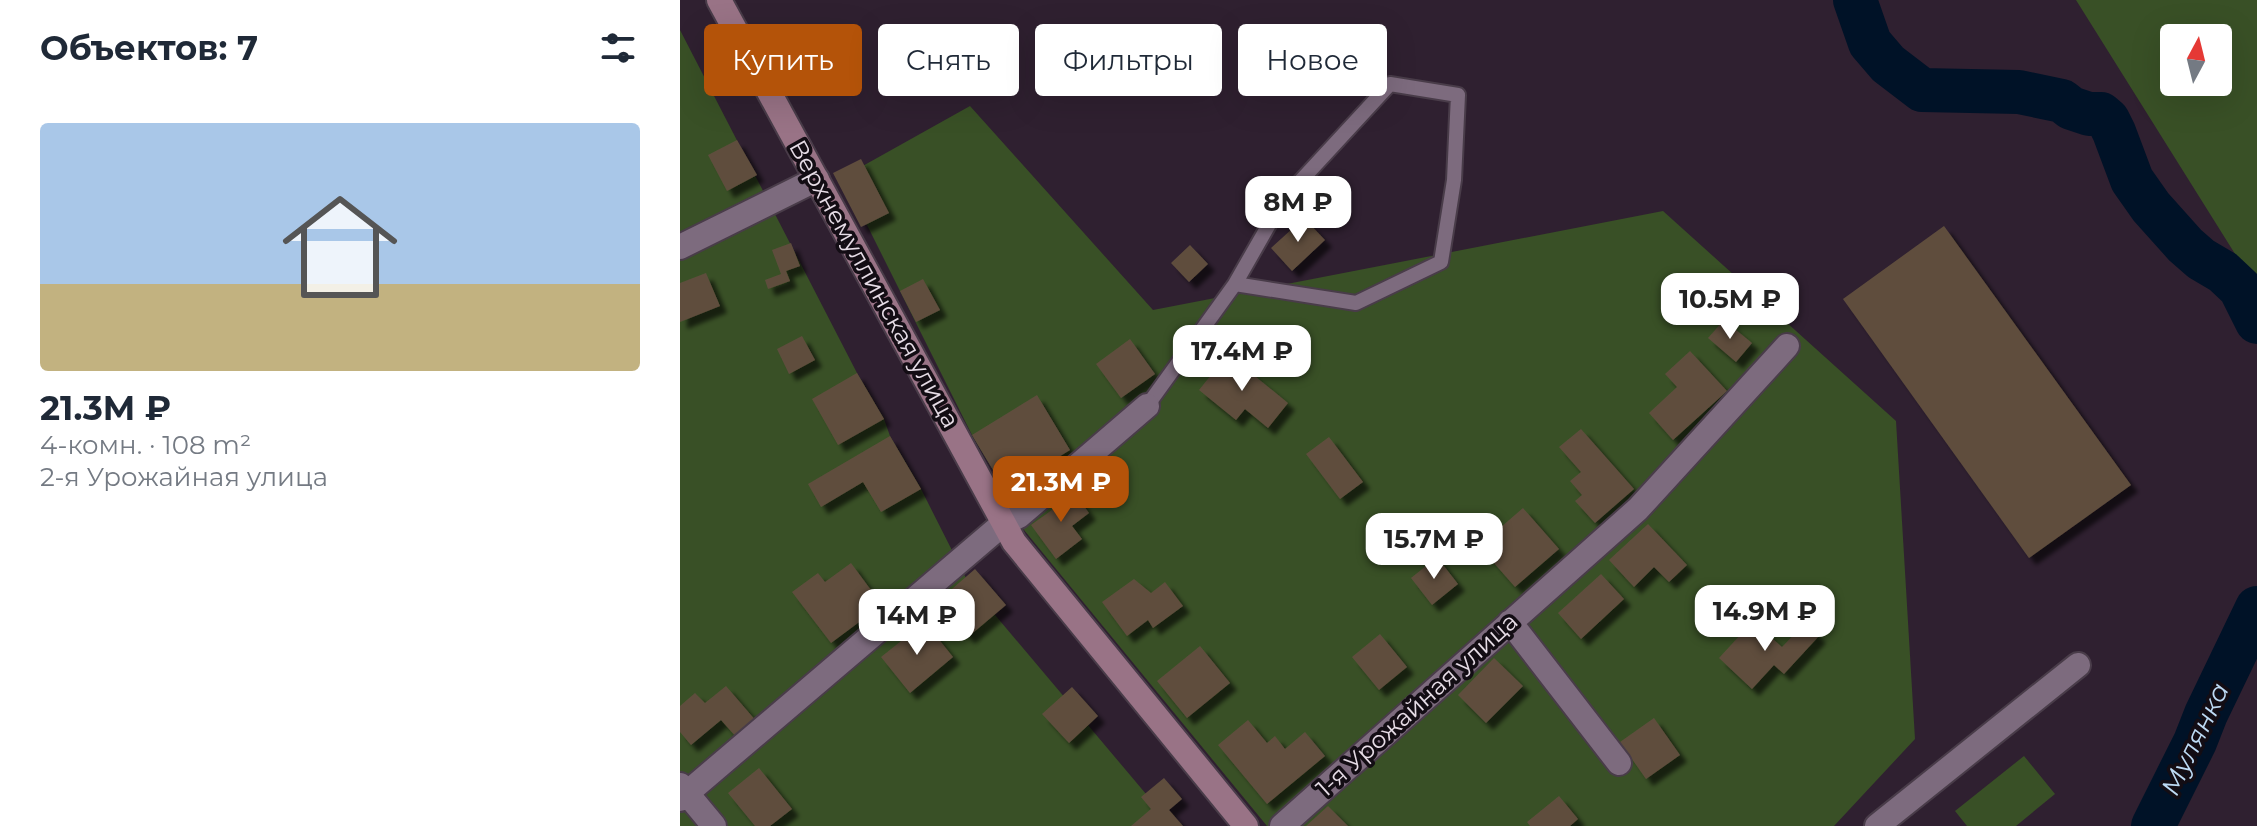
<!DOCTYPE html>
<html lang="ru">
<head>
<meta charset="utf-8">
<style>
	:root { --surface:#fff; --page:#f6f6f7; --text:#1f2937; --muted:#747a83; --accent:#b45309 }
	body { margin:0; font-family:Montserrat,sans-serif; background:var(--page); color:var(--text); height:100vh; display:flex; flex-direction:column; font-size:30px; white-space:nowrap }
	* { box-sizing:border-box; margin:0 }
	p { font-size:26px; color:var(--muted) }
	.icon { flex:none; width:44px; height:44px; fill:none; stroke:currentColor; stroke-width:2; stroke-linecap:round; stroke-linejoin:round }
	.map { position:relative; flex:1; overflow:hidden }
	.sheet { display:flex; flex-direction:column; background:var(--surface); width:680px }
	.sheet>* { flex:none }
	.top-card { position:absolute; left:24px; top:24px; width:760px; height:72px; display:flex; gap:16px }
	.needle { width:52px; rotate:7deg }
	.tools { position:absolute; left:1480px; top:24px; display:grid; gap:16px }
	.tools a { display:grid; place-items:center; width:72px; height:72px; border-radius:8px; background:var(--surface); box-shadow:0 8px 32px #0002; font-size:40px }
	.price { position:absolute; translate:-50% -68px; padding:0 18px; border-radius:16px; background:#fff; color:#222; font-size:26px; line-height:52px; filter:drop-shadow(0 2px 4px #0008) }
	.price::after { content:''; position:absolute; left:50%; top:48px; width:24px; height:18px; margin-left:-12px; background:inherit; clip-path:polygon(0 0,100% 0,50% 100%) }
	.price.active { background:var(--accent); color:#fff }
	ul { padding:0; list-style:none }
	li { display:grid; align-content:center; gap:16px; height:424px; padding:0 40px }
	li span { display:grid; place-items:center; height:248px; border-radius:8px; color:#555 }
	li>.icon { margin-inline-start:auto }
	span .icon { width:144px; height:144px; fill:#fffc; stroke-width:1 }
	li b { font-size:34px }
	h2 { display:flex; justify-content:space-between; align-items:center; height:96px; padding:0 40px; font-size:34px }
	.chip { padding:0 28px; border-radius:8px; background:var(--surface); box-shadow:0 8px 32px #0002; font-size:28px; line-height:72px }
	.chip.active { background:var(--accent); color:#fff }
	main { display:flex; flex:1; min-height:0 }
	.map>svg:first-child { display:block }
	.green { fill:#395026; fill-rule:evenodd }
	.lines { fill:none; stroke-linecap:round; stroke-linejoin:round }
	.river { stroke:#001227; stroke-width:44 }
	.building { fill:#5f4e3d; filter:url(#shadow) }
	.lane-casing { stroke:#493c49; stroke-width:18 }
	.street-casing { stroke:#493c49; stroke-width:28 }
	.secondary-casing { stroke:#493c49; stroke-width:28 }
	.lane { stroke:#7d6b7e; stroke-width:14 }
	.street { stroke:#7d6b7e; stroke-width:24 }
	.secondary { stroke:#997386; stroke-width:24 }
	.labels { text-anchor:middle; stroke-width:7; stroke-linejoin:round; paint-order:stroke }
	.street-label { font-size:24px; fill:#e6dce6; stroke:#130d14 }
	.water-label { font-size:26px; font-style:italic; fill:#bddaf4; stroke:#130d14 }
</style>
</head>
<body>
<main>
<section class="sheet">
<h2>Объектов: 7<svg class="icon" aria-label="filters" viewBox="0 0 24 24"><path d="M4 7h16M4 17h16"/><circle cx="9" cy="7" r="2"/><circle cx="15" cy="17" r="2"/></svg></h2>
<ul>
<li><span style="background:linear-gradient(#a9c7e8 65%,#c2b280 0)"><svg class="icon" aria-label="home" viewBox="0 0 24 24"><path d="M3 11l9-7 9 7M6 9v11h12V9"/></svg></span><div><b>21.3M ₽</b><p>4-комн. · 108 m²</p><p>2-я Урожайная улица</p></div></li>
</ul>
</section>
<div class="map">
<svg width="1577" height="826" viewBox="0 0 1577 826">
	<defs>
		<filter id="shadow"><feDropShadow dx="7" dy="7" stdDeviation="2" flood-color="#0009"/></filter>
	</defs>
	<rect width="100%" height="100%" fill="#2f2030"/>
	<!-- green -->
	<path class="green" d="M1396,0H1577V289ZM1494,38H1538V82H1494Z
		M0,30L177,373L204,419L210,436L241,489L289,584L493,826H0Z
		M290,106L473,310L983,211L1216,421L1235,739L1154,826H587L335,519L325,490L292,435L163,177Z
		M1344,756L1375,794L1336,826H1287L1275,811Z"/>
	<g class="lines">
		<!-- river -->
		<path class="river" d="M1175,0L1190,43L1208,64L1242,90L1339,92L1382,101L1391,108L1409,114H1421L1428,120L1434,132L1452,180L1471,207L1505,245L1521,259L1543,272L1560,288L1577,322
			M1473,826L1515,742L1526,714L1577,608"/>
	</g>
	<!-- building -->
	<path class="building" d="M57,140L77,175L47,191L28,155Z
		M181,159L209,213L181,227L153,173Z
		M624,218L645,240L612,271L591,248Z
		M1264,226L1451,485L1349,558L1163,299Z
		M111,243L120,266L106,271L110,281L88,289L85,280L101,274L92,250Z
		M510,245L528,264L509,282L491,263Z
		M26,273L40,306L0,322V283Z
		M243,279L260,310L236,322L220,291Z
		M1044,320L1072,343L1056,362L1028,338Z
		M122,336L135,360L109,374L97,349Z
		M450,339L475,374L441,398L416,364Z
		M1010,351L1047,391L993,440L969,413L997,387L985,374Z
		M548,354L608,403L588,428L565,409L556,420L519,390Z
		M177,373L204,419L158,445L132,399Z
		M357,395L390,450L325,490L292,435Z
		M901,429L954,489L915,523L895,501L902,495L890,481L901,472L879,447Z
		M210,436L241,489L201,512L183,482L141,507L128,484Z
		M649,437L683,482L660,499L626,454Z
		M391,488L409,513L392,526L402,539L376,559L351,525L376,507L372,501Z
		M843,508L879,549L835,587L799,546Z
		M968,524L1007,565L989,582L974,567L954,587L929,560Z
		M757,557L778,584L752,605L731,578Z
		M171,563L202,605L151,643L112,592L138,573L145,582Z
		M295,569L326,605L288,637L257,602Z
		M921,574L944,599L901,639L878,613Z
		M454,579L471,593L485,582L503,606L473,628L468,620L447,636L422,602Z
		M1073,621L1102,647L1125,623L1139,636L1104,674L1094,665L1072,689L1039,658Z
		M245,622L273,657L230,693L201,657Z
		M700,634L727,667L699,690L672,657Z
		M520,646L550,683L507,718L477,681Z
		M814,658L843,686L806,723L778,695Z
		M46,686L77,722L57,738L41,720L11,745L0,732V706L15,693L25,703Z
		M392,687L418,716L389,743L362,714Z
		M974,718L1000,755L966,779L940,742Z
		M568,720L587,743L595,736L605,749L625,732L645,756L587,804L538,745Z
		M79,768L112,809L90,826H75L48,793Z
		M484,778L502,799L489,810L503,826H451L471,809L461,797Z
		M879,796L898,819L890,826H850L847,822Z
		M648,806L668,826H626Z"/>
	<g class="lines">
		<!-- lane casing -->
		<g class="lane-casing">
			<path id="lane" d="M467,406L555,284L676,303L761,262L774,180L778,95L710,84L603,200L555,284"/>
		</g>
		<!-- street casing -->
		<g class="street-casing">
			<path id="street" d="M0,247L137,179
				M830,622L939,763
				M0,785L34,826
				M0,799L324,523L339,516L467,406
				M602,826L958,509L1107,346
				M1197,826L1398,665"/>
		</g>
		<!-- secondary casing -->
		<g class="secondary-casing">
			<path id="secondary" d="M39,0L334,542L566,826"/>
		</g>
		<!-- lane -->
		<use href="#lane" class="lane"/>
		<!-- street -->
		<use href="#street" class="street"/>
		<!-- secondary -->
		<use href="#secondary" class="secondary"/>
	</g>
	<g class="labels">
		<!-- street labels -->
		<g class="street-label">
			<text transform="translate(194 284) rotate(61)" y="8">Верхнемуллинская улица</text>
			<text transform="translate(737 705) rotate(-42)" y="8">1-я Урожайная улица</text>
		</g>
		<!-- water labels -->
		<g class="water-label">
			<text transform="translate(1515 739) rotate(-64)" y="9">Мулянка</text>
		</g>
	</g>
</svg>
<div class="tools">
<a><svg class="needle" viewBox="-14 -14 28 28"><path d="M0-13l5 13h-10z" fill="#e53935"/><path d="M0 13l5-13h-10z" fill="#747a83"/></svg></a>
</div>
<b class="price" style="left:618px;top:244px">8M ₽</b>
<b class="price" style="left:1050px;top:341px">10.5M ₽</b>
<b class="price" style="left:562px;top:393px">17.4M ₽</b>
<b class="price active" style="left:381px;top:524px">21.3M ₽</b>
<b class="price" style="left:754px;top:581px">15.7M ₽</b>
<b class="price" style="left:1085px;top:653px">14.9M ₽</b>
<b class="price" style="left:237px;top:657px">14M ₽</b>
<div class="top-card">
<a class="chip active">Купить</a>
<a class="chip">Снять</a>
<a class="chip">Фильтры</a>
<a class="chip">Новое</a>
</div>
</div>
</main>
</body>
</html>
